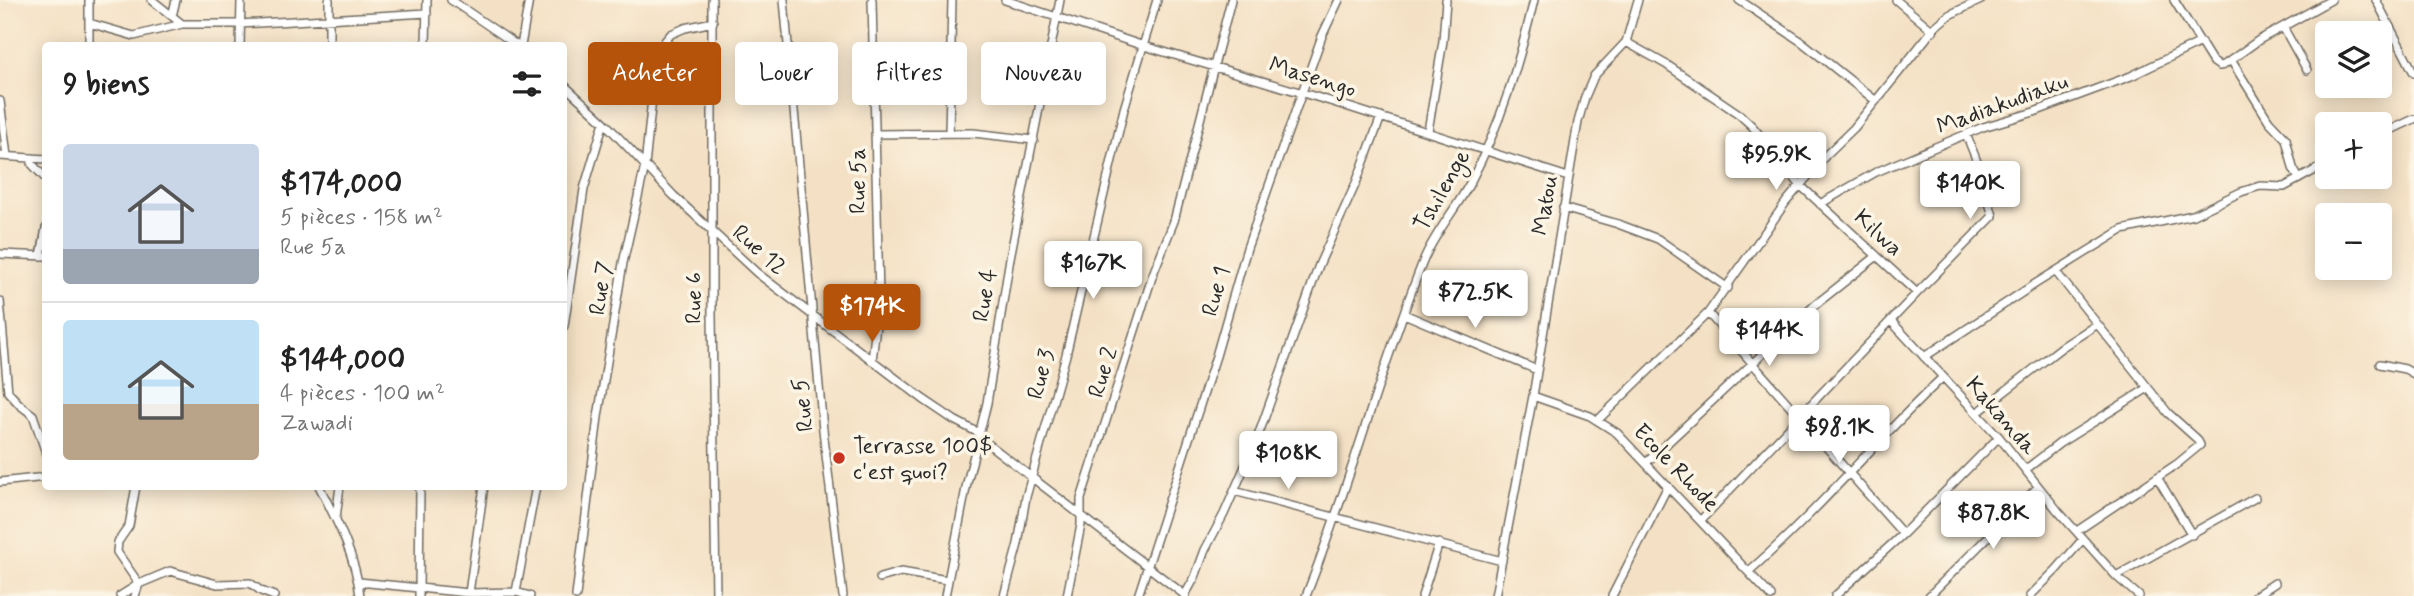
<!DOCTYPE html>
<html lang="fr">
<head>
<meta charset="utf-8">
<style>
	:root { --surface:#fff; --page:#f6f6f6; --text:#222; --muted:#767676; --line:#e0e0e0; --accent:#b45309 }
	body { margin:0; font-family:Mynerve,sans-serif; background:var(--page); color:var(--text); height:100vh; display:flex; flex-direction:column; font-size:26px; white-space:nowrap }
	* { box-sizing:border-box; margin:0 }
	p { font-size:23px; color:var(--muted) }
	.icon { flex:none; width:38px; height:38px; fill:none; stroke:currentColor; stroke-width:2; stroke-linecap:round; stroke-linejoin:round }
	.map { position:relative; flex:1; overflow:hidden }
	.details { position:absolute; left:42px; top:42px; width:525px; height:448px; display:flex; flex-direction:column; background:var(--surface); border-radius:7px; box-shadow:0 4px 18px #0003 }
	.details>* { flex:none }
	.hud { position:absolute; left:588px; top:42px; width:665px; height:63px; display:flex; gap:14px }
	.controls { position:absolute; left:2315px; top:21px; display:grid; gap:14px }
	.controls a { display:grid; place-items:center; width:77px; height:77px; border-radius:7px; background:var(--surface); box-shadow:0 4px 18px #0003; font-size:35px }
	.price { position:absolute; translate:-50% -60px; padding:0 16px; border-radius:7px; background:#fff; color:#222; font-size:23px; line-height:46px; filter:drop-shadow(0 2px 4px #0008) }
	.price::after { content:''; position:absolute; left:50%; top:42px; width:21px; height:16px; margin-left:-10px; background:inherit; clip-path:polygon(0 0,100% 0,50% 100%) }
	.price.active { background:var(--accent); color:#fff }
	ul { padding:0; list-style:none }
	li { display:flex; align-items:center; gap:21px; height:175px; padding:0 21px }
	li+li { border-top:2px solid var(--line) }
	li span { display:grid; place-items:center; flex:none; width:196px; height:140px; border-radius:7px; color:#555 }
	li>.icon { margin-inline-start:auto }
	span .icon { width:84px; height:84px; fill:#fffc; stroke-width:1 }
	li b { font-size:30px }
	h2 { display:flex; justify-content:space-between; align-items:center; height:84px; padding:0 21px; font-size:30px }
	.pill { padding:0 24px; border-radius:7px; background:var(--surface); box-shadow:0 4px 18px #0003; font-size:24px; line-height:63px }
	.pill.active { background:var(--accent); color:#fff }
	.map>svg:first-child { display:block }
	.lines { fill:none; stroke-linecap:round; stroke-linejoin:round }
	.minor-casing { stroke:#716b61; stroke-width:10 }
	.minor { stroke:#fff; stroke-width:7 }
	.poi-dot { fill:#c8321e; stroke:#fcf5e5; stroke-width:2.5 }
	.labels { text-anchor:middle; stroke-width:7; stroke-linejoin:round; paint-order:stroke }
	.street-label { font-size:23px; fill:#2b2b2b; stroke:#fcf5e5 }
	.poi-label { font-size:23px; fill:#2b2b2b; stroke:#fcf5e5; text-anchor:start }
</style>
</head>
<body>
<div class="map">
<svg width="2414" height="596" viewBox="0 0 2414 596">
	<rect width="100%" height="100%" fill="#fcf5e5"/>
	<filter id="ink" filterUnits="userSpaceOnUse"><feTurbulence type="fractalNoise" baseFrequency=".0143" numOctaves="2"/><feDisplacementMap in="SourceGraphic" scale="14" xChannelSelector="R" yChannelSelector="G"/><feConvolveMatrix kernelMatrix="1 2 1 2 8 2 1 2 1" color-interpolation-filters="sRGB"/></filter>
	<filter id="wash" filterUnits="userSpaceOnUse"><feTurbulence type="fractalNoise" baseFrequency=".00686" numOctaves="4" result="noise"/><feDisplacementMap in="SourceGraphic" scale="28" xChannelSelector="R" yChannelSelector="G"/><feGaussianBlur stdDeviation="1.57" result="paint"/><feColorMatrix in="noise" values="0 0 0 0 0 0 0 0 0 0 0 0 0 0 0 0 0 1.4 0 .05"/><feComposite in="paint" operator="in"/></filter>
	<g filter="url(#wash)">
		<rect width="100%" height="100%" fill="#f4e1c5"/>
	</g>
	<g filter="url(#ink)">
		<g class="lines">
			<!-- minor casing -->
			<g class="minor-casing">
				<path id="minor" d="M152,0L182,24H240L427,13
					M329,0V46
					M451,0L518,46
					M712,0V315L716,596
					M784,0L823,430L843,596
					M872,0L879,297L872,361
					M1005,0L1144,46L1333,102L1568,177
					M1739,0L1802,42L1876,101
					M1896,0L1933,31
					M2174,0L2212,61L2219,66L2224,65L2259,40L2331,0
					M2376,0L2414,73
					M172,16L176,0
					M89,23L134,36L182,24
					M2283,27L2307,70
					M1626,42L1667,65L1739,114L1752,126L1801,186L1917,293L1701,520
					M89,46V0
					M240,46L241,0
					M426,46L427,0
					M521,46L529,0
					M2231,60L2269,121L2286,139L2293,168L2299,179
					M564,85L604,122L673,195L757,273L923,399L954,420L977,432L987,443L1186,596
					M0,101L7,156
					M1428,131L1443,41L1446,0
					M949,133L952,0
					M876,134L973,133L1034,140
					M2380,135L2414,119
					M0,156L46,159
					M32,158V164L46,179
					M1820,204L1876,172L1983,127L2034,112L2131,76L2201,42
					M1563,208L1618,224L1658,239L1728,288
					M0,254L46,256
					M41,256L46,228
					M2056,272L2168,413L2197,439L2200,445L2177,464L2077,531
					M1917,293L1993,216L1976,159L1966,134
					M0,301L8,392L20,405L33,415L46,453
					M1708,313L1903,534
					M1404,314L1537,370
					M1891,321L1999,437L2058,511L2116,576L2139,596
					M564,326L584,189L604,122
					M1924,357L2035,284L2122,230L2193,215L2241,192L2260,186L2284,187L2328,163
					M2380,364L2405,369L2414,374
					M1533,396L1590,416L1617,433L1771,596
					M1977,413L2062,347L2096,325
					M1598,420L1708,313L1786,202L1826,155L1854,128L1936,26L1949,15L1981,0
					M1647,462L1815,305L1877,256
					M2025,470L2060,443L2148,388
					M2157,477L2192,535
					M0,482L46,477
					M319,486C337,521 356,557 360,596
					M1234,491L1502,561
					M336,518L340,486
					M1749,571C1819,511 1876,440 1943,377
					M2116,576L2255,498
					M880,578L901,572L947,580
					M359,582L469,593L516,592L530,596
					M516,592L536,486
					M469,593L484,486
					M1185,595L1195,577L1205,550L1224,514L1257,439L1319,265L1356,183L1381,117
					M120,596L139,584L170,571L217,584L250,583L261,591L274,596
					M135,596L139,584L117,552L118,542L129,526L136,486
					M419,596L420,486
					M576,596L598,417L623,263L645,166L653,89L665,41L671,34L685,28L713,22
					M945,596L967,483L987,403L1010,258L1060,0
					M1004,596L1018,544L1026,497L1066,355L1124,109L1157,0
					M1067,596L1081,525V499L1153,274L1174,221L1231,0
					M1138,596L1216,356L1247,248L1322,36L1339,0
					M1306,596C1350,485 1380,369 1424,259C1436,231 1457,208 1471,181C1501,124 1519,63 1534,0
					M1422,596L1439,543
					M1495,596L1533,396L1578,122L1585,97L1594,76L1626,42L1638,0
					M1612,596L1668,486
					M1835,596L1903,534L1999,437
					M1929,596L2038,487
					M2030,596L2056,570L2083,539
					M2255,596L2275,583"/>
			</g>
			<!-- minor -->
			<use href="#minor" class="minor"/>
		</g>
	</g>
	<!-- markers -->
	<circle class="poi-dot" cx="839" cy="458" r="7"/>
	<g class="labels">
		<!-- street labels -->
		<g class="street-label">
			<text transform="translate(1313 76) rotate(17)" y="8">Masengo</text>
			<text transform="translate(2002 103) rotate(-20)" y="8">Madiakudiaku</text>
			<text transform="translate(857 181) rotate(-90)" y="8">Rue 5a</text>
			<text transform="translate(1441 190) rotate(-60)" y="8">Tshilenge</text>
			<text transform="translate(1544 205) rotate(-80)" y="8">Matou</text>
			<text transform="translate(1879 232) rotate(43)" y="8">Kilwa</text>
			<text transform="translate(760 249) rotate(41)" y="8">Rue 12</text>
			<text transform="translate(600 288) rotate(-81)" y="8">Rue 7</text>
			<text transform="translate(1215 291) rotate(-74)" y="8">Rue 1</text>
			<text transform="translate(984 295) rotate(-80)" y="8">Rue 4</text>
			<text transform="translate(693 298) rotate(-90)" y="8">Rue 6</text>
			<text transform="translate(1102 372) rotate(-73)" y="8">Rue 2</text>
			<text transform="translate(1040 374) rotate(-75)" y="8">Rue 3</text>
			<text transform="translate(802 405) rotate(-96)" y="8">Rue 5</text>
			<text transform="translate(2002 415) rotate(49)" y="8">Kakanda</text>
			<text transform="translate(1677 467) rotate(46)" y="8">Ecole Rhode</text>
		</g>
		<!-- poi labels -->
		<g class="poi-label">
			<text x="853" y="453">Terrasse 100$<tspan x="853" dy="26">c'est quoi?</tspan></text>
		</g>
	</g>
</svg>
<div class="controls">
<a><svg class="icon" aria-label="layers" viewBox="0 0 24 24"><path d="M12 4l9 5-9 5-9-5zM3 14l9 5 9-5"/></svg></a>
<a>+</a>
<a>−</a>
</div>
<b class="price" style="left:1776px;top:192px">$95.9K</b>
<b class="price" style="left:1970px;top:221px">$140K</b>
<b class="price" style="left:1093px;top:301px">$167K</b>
<b class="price" style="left:1475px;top:330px">$72.5K</b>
<b class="price active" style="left:872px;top:344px">$174K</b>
<b class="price" style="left:1769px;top:368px">$144K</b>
<b class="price" style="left:1839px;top:465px">$98.1K</b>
<b class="price" style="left:1288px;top:491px">$108K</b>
<b class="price" style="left:1993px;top:551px">$87.8K</b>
<div class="hud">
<a class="pill active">Acheter</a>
<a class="pill">Louer</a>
<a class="pill">Filtres</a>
<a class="pill">Nouveau</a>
</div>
<section class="details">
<h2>9 biens<svg class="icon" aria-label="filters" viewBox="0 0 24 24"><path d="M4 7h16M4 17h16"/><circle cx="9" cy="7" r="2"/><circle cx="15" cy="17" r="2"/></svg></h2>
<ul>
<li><span style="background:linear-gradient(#c9d6e8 75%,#9aa5b1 0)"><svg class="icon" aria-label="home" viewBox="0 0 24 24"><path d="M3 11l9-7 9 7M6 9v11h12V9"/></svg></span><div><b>$174,000</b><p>5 pièces · 158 m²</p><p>Rue 5a</p></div></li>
<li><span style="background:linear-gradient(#bfe0f5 60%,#b9a48a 0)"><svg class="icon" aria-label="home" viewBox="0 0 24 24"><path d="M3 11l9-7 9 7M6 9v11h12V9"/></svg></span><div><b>$144,000</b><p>4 pièces · 100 m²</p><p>Zawadi</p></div></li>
</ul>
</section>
</div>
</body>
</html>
